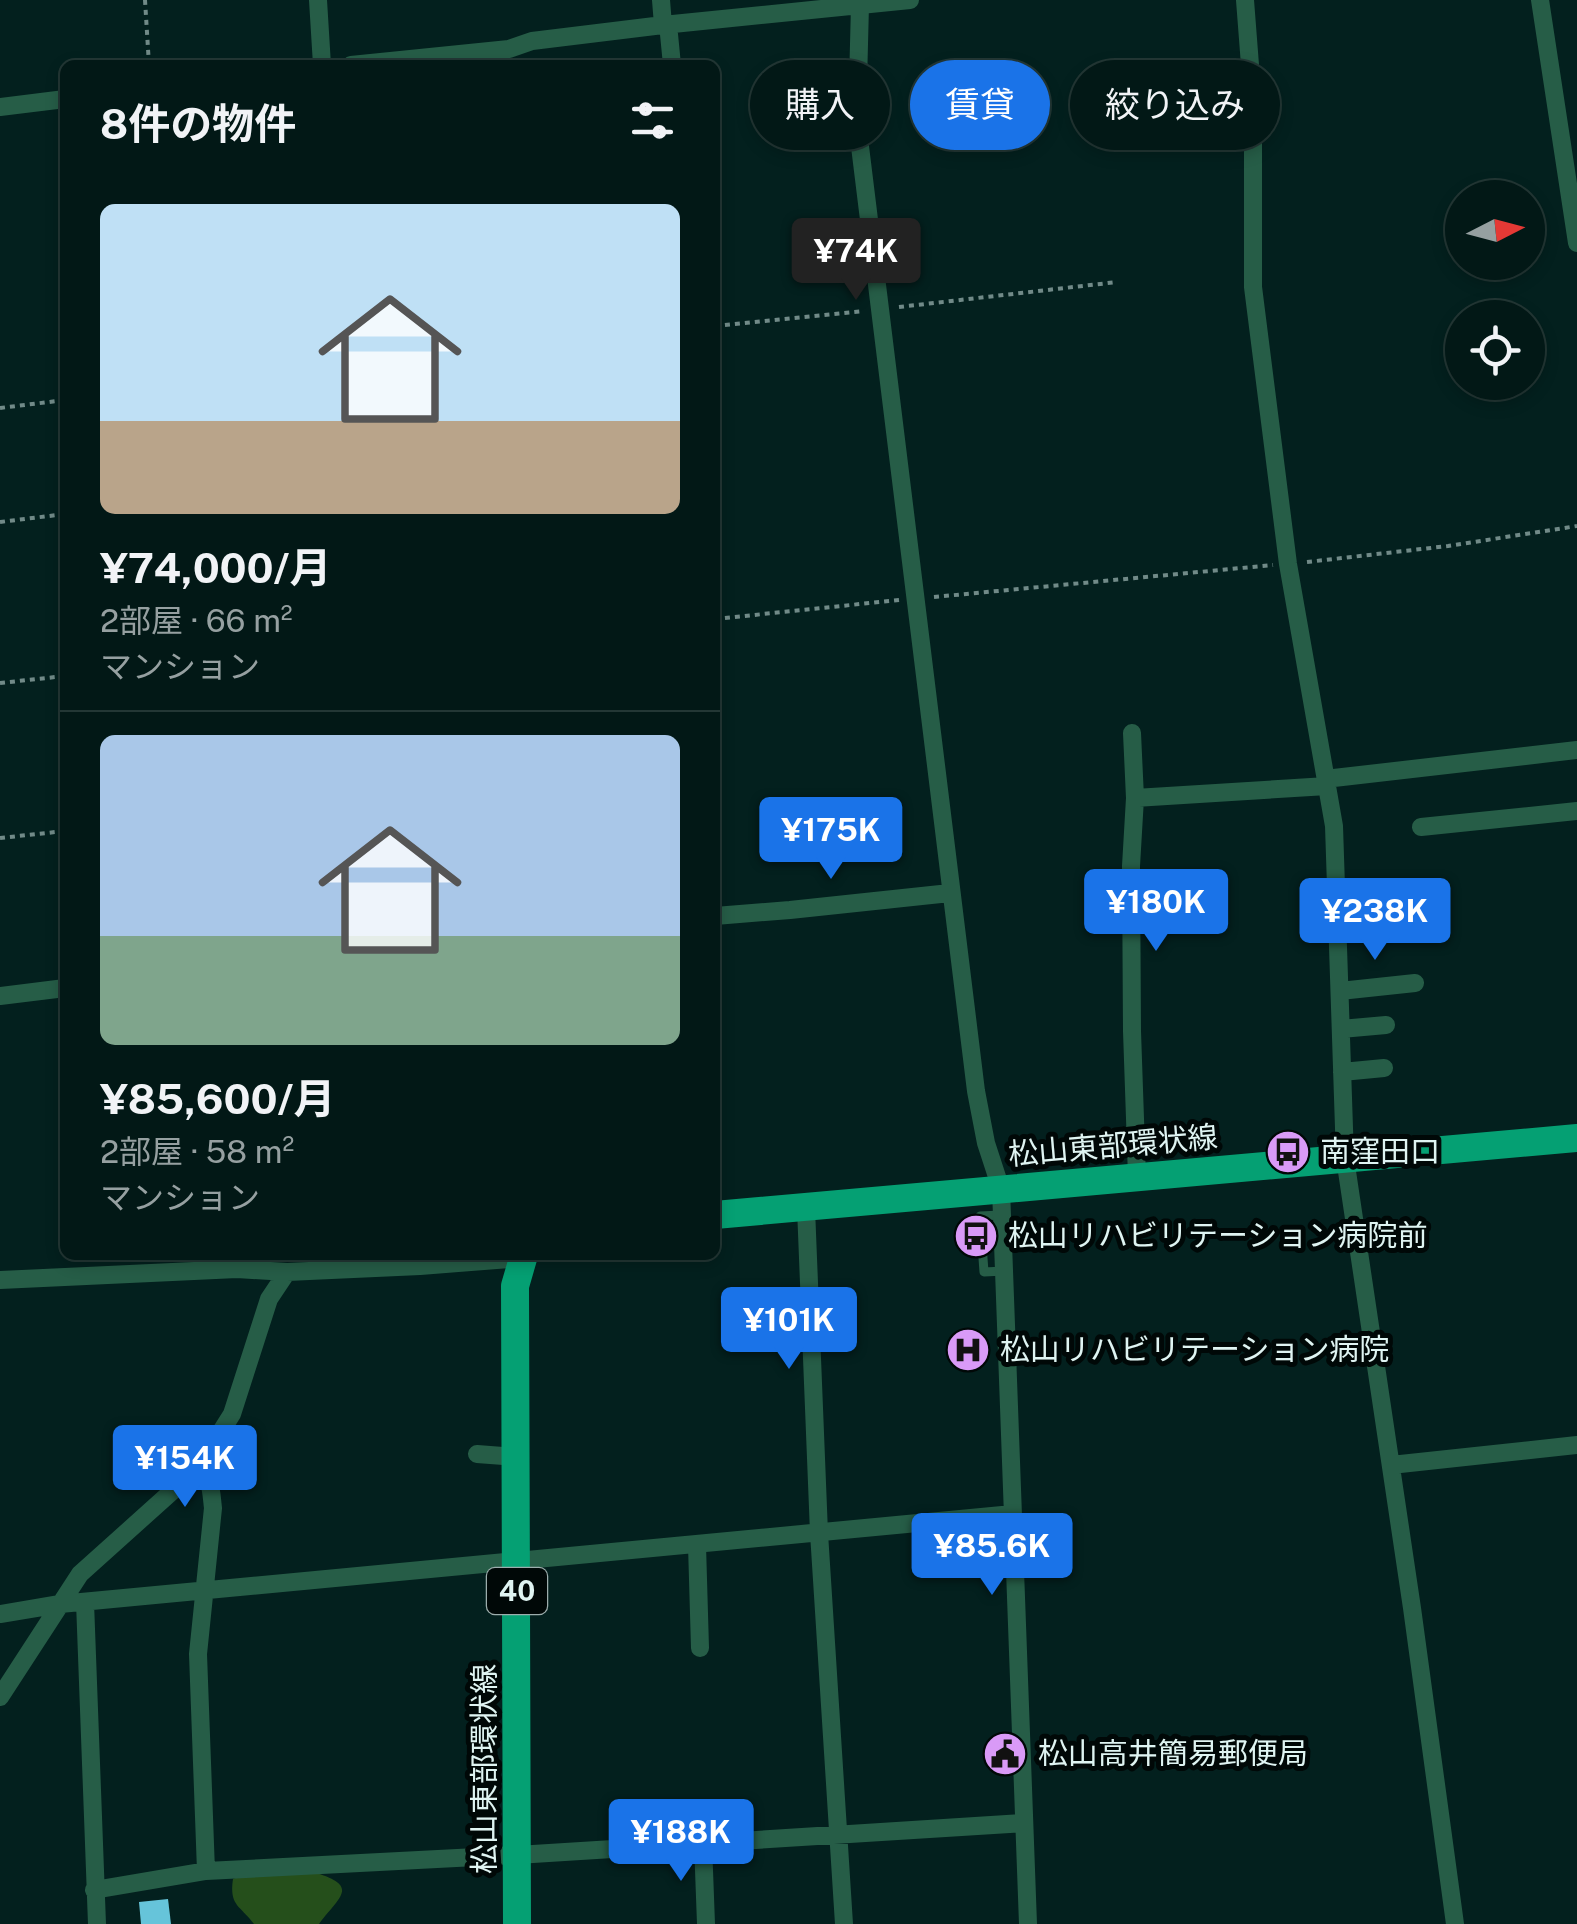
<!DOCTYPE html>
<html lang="ja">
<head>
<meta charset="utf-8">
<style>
	:root { --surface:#021816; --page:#102523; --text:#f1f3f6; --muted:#96a0a1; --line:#233735; --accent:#1a73e8 }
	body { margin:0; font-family:"Public Sans","Noto Sans JP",sans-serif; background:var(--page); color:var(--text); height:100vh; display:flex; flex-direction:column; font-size:38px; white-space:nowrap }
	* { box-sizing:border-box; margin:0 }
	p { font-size:32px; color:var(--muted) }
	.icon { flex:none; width:55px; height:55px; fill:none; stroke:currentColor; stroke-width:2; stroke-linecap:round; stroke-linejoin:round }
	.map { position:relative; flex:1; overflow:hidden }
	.sheet { position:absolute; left:60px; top:60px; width:660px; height:1200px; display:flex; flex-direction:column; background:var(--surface); border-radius:15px; box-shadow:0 5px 15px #0003,0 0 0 2px var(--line) }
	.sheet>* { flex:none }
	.banner { position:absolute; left:750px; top:60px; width:675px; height:90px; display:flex; gap:20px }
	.needle { width:65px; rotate:84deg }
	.controls { position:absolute; left:1445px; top:180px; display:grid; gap:20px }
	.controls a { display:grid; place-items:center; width:100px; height:100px; border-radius:50%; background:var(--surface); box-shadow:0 5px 15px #0003,0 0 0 2px var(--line); font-size:50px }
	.price { position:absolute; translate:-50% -85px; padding:0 22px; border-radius:10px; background:var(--accent); color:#fff; font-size:32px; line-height:65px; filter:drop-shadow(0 2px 5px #0008) }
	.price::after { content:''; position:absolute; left:50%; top:60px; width:30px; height:22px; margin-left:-15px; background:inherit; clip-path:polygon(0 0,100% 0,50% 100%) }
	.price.active { background:#222; color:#fff }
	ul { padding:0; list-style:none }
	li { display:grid; align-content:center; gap:20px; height:530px; padding:0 40px }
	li+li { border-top:2px solid var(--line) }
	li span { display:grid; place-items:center; height:310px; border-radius:15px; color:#555 }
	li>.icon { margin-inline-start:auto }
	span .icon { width:180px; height:180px; fill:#fffc; stroke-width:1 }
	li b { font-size:42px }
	h2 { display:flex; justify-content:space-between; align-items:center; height:120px; padding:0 40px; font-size:42px }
	.chip { padding:0 35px; border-radius:45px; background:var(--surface); box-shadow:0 5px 15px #0003,0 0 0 2px var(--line); font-size:35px; line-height:90px }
	.chip.active { background:var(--accent); color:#fff }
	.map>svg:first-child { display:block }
	.forest { fill:#254f1b }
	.building { fill:#66c4da }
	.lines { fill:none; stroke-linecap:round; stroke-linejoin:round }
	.path { stroke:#718a88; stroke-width:4; stroke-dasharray:5 5; stroke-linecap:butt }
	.lane { stroke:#265d47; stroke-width:9 }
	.street { stroke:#265d47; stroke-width:18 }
	.primary { stroke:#05a073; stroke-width:28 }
	.labels { text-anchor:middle; stroke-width:10; stroke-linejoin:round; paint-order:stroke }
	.shield { fill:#000807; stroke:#9cadac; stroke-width:2.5 }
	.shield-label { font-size:28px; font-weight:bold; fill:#dff4f2 }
	.street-label { font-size:30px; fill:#dff4f2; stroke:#000807 }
	.poi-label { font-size:30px; fill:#dff4f2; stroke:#000807; text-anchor:start }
</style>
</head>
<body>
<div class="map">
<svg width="1577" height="1924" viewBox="0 0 1577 1924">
	<rect width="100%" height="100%" fill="#03201e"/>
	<!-- forest -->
	<path class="forest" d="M313,1872C360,1886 341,1895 319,1924H254C240,1905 229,1906 233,1879L244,1874Z"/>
	<!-- building -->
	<path class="building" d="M168,1899L171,1924H141L139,1902Z"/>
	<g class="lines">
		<!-- path -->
		<path class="path" d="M145,0L149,65
			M899,307L1117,282
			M715,326L864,311
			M0,408L65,400
			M0,522L65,514
			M1307,562L1448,546L1577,526
			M934,597L1273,565
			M715,619L899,600
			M0,683L65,676
			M0,838L65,831"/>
		<!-- lane -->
		<path class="lane" d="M1001,1215L980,1216L984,1272L1004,1271"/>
		<!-- street -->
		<path class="street" d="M318,0L322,65
			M661,0L663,25
			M1245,0L1253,104V287L1288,564L1334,826L1345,1158L1412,1608L1455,1924
			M1540,0L1577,243
			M860,5L857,122L976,1091L986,1143L1001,1189L1028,1924
			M668,24L672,65
			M351,65L509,49L532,41L663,25L910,0
			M0,107L65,99
			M1132,733L1135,798L1131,866L1132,1031L1137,1177
			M1325,779L1577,750
			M1135,798L1327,786
			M1421,827L1577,811
			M715,916L790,910L950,893
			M1340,991L1415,983
			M0,996L65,988
			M1341,1029L1386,1025
			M1342,1072L1384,1068
			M806,1208L819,1533L844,1924
			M0,1280L237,1269L287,1272L420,1266L522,1258
			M477,1454L516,1457
			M1391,1465L1577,1445
			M198,1468C212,1478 211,1492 213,1508L198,1654L206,1871
			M697,1545L700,1648
			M85,1602L97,1924
			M0,1614L60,1604L1013,1514
			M0,1697L80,1574L198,1468L232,1414L269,1299L287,1272
			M703,1843L706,1924
			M94,1890L206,1871L517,1855L1024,1823"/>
		<!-- primary -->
		<path class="primary" d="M715,1215L1577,1138
			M517,1924L515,1286L524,1255"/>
	</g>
	<!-- icons -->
	<defs>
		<g id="bus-disc" transform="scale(2.25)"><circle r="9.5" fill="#d99af7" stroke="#000807"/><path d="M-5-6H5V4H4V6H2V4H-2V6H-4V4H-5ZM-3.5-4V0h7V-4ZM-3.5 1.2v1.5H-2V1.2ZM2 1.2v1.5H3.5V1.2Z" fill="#111"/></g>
		<g id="hospital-disc" transform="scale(2.25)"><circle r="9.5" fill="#d99af7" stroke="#000807"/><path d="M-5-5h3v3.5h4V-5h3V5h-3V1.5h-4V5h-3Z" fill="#111"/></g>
		<g id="civic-disc" transform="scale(2.25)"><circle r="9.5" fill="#d99af7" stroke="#000807"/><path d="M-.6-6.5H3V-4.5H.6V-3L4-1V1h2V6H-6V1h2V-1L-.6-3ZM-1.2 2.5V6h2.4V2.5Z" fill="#111"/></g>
	</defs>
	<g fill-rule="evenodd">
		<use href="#bus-disc" x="1288" y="1152"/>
		<use href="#bus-disc" x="976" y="1236"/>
		<use href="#hospital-disc" x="968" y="1350"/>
		<use href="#civic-disc" x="1005" y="1754"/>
	</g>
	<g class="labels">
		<!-- shield labels -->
		<rect class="shield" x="487" y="1568" width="60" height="46" rx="8"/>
		<g class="shield-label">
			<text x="517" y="1601">40</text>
		</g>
		<!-- street labels -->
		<g class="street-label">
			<text transform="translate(1113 1146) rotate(-5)" y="10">松山東部環状線</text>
			<text transform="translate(485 1769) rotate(-90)" y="10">松山東部環状線</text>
		</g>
		<!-- poi labels -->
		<g class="poi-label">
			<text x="1320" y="1162">南窪田口</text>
			<text x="1008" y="1246">松山リハビリテーション病院前</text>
			<text x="1000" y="1360">松山リハビリテーション病院</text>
			<text x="1038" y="1764">松山高井簡易郵便局</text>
		</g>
	</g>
</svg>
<div class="controls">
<a><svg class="needle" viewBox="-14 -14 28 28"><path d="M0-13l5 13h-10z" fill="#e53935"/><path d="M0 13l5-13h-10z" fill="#96a0a1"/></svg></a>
<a><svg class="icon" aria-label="locate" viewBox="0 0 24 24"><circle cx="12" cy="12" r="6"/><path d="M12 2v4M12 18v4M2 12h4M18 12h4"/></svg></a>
</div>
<b class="price active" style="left:856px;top:303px">¥74K</b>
<b class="price" style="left:831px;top:882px">¥175K</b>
<b class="price" style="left:1156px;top:954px">¥180K</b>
<b class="price" style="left:1375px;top:963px">¥238K</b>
<b class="price" style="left:789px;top:1372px">¥101K</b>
<b class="price" style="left:185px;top:1510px">¥154K</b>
<b class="price" style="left:992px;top:1598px">¥85.6K</b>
<b class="price" style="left:681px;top:1884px">¥188K</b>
<div class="banner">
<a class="chip">購入</a>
<a class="chip active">賃貸</a>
<a class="chip">絞り込み</a>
</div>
<section class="sheet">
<h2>8件の物件<svg class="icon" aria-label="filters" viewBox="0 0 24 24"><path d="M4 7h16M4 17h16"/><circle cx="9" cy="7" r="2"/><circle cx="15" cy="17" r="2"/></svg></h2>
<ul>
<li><span style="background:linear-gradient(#bfe0f5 70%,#b9a48a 0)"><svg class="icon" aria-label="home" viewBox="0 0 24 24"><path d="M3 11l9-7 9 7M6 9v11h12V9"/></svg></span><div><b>¥74,000/月</b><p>2部屋 · 66 m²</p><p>マンション</p></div></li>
<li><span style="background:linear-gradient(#a9c7e8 65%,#7fa58c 0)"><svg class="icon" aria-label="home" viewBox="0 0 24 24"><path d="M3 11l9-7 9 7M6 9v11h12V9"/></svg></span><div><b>¥85,600/月</b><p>2部屋 · 58 m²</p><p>マンション</p></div></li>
</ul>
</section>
</div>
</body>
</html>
